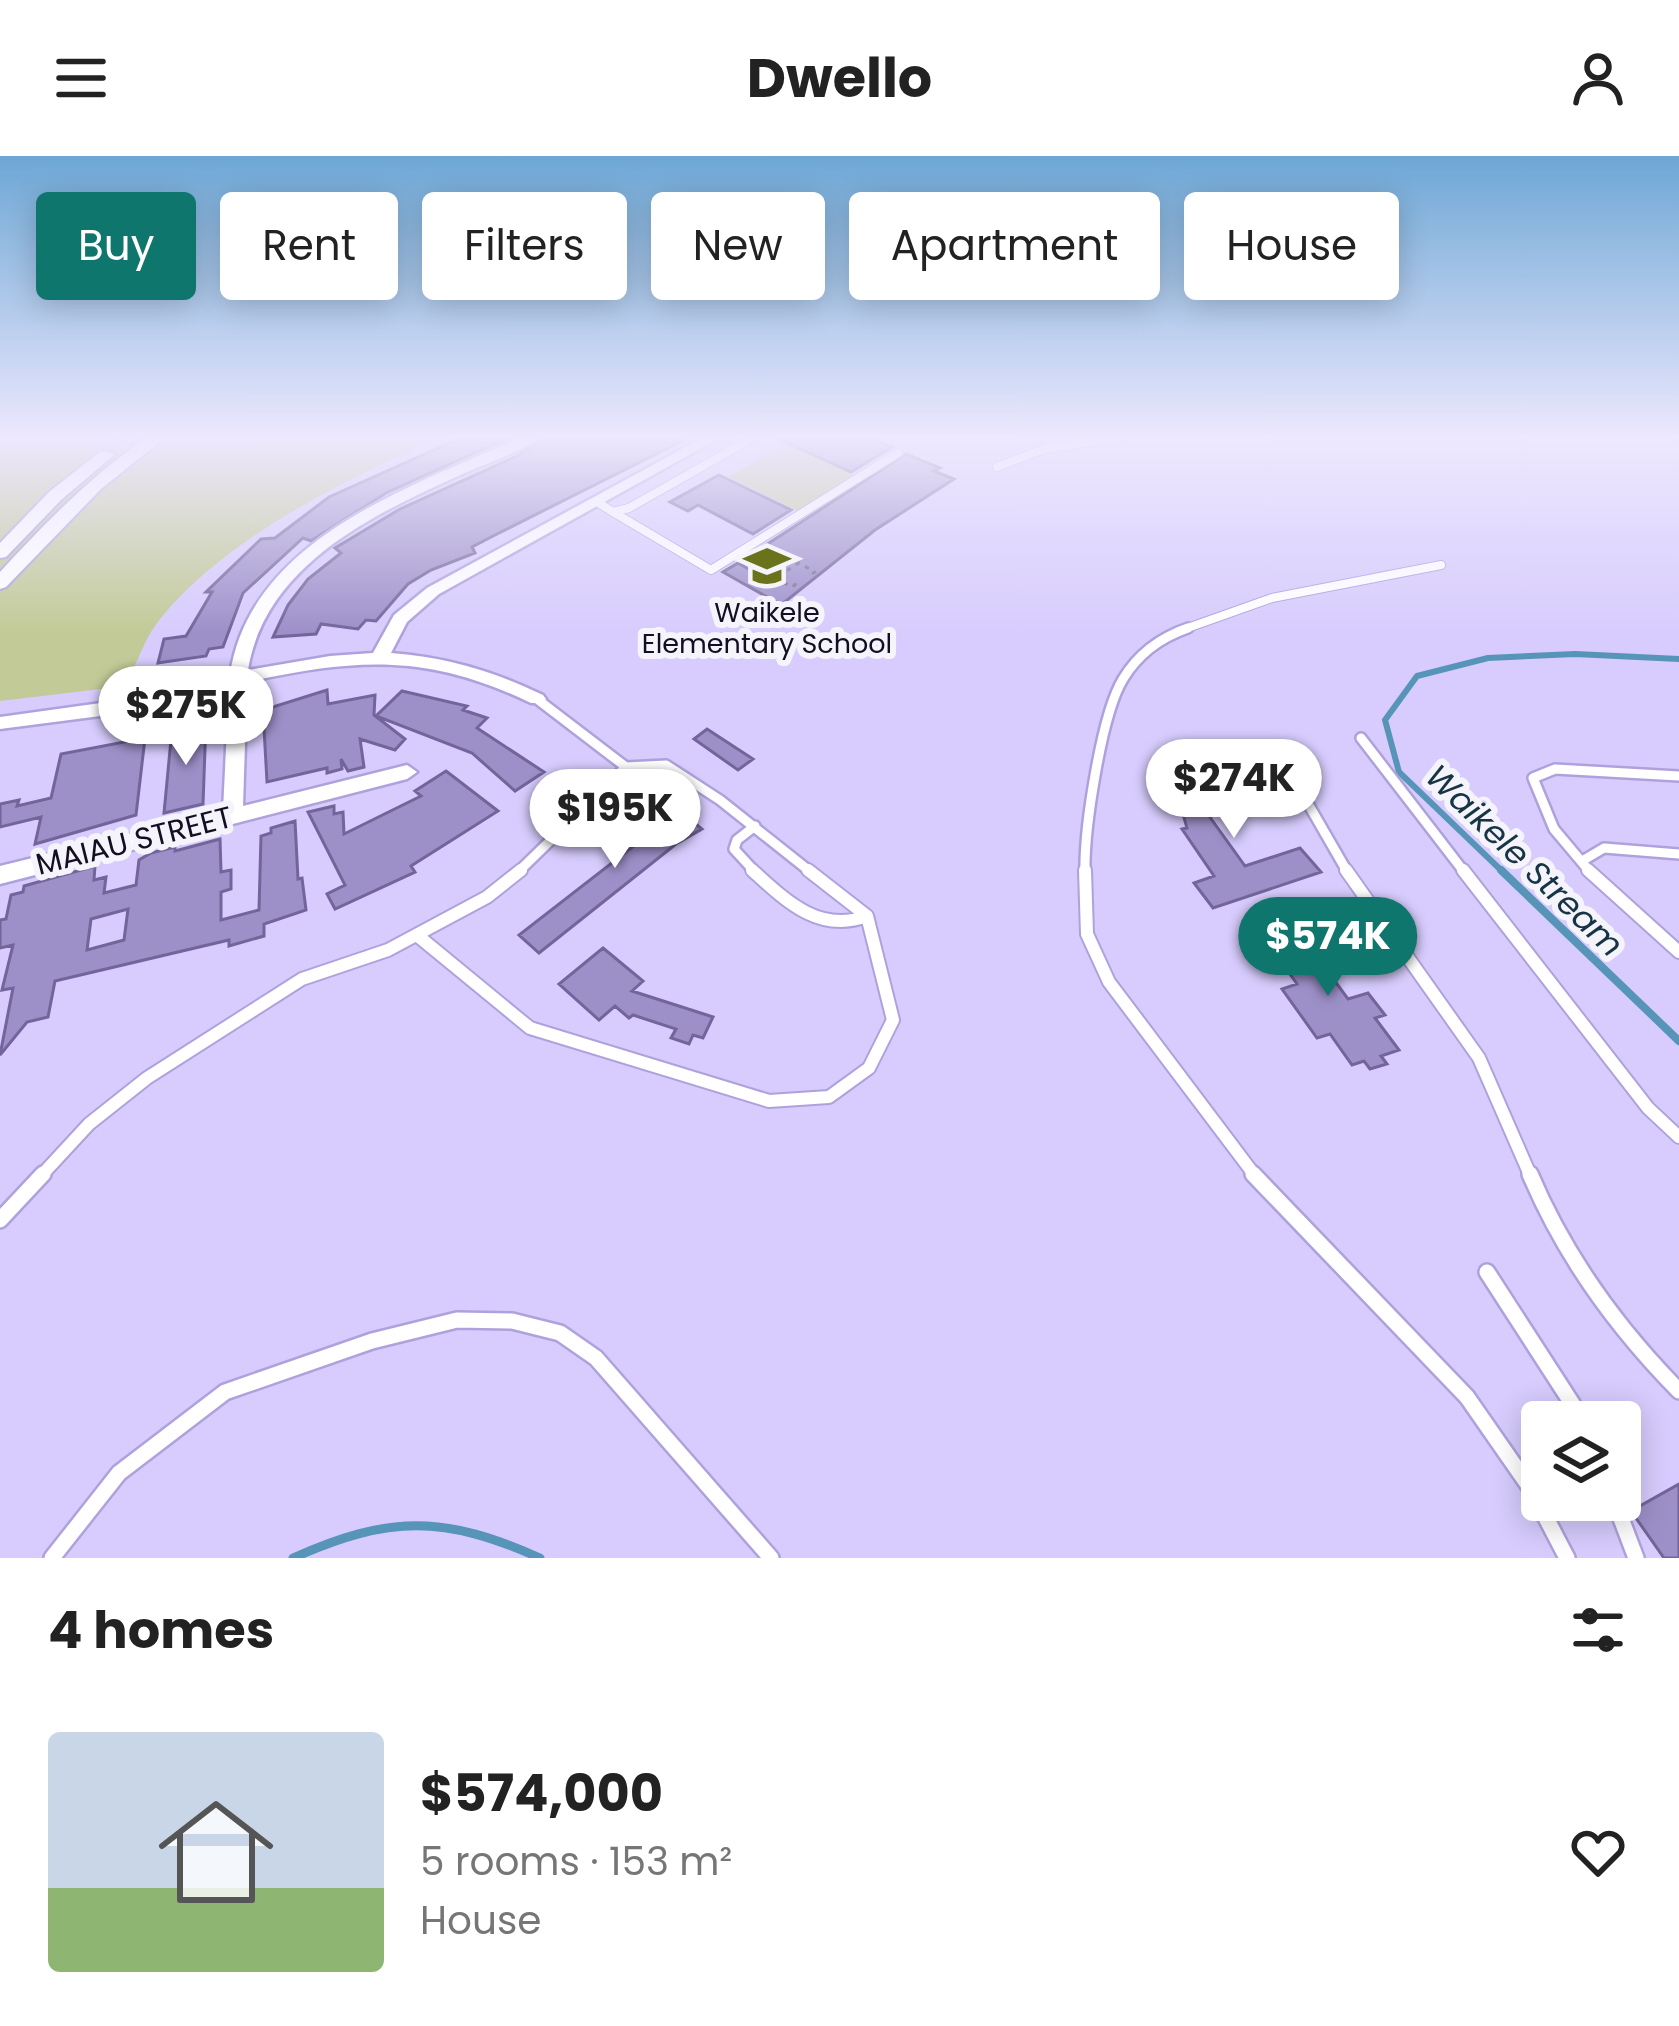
<!DOCTYPE html>
<html lang="en">
<head>
<meta charset="utf-8">
<style>
	:root { --surface:#fff; --page:#f2f2f2; --text:#222; --muted:#767676; --line:#e0e0e0; --accent:#0f766e }
	body { margin:0; font-family:Poppins,sans-serif; background:var(--page); color:var(--text); height:100vh; display:flex; flex-direction:column; font-size:45px; white-space:nowrap }
	* { box-sizing:border-box; margin:0 }
	p { font-size:39px; color:var(--muted) }
	.icon { flex:none; width:66px; height:66px; fill:none; stroke:currentColor; stroke-width:2; stroke-linecap:round; stroke-linejoin:round }
	.map { position:relative; height:1402px; overflow:hidden }
	.details { display:flex; flex-direction:column; background:var(--surface); flex:1 }
	.details>* { flex:none }
	.top-card { position:absolute; left:36px; top:36px; width:1608px; height:108px; display:flex; gap:24px }
	.fabs { position:absolute; left:1521px; top:1245px; display:grid; gap:24px }
	.fabs a { display:grid; place-items:center; width:120px; height:120px; border-radius:12px; background:var(--surface); box-shadow:0 6px 30px #0003; font-size:60px }
	.price { position:absolute; translate:-50% -102px; padding:0 27px; border-radius:42px; background:#fff; color:#222; font-size:39px; line-height:78px; filter:drop-shadow(0 3px 6px #0008) }
	.price::after { content:''; position:absolute; left:50%; top:72px; width:36px; height:27px; margin-left:-18px; background:inherit; clip-path:polygon(0 0,100% 0,50% 100%) }
	.price.current { background:var(--accent); color:#fff }
	ul { padding:0; list-style:none }
	li { display:flex; align-items:center; gap:36px; height:300px; padding:0 48px }
	li+li { border-top:3px solid var(--line) }
	li span { display:grid; place-items:center; flex:none; width:336px; height:240px; border-radius:12px; color:#555 }
	li>.icon { margin-inline-start:auto }
	span .icon { width:144px; height:144px; fill:#fffc; stroke-width:1 }
	li b { font-size:51px }
	h2 { display:flex; justify-content:space-between; align-items:center; height:144px; padding:0 48px; font-size:51px }
	.chip { padding:0 42px; border-radius:12px; background:var(--surface); box-shadow:0 6px 30px #0003; font-size:42px; line-height:108px }
	.chip.current { background:var(--accent); color:#fff }
	header { display:flex; justify-content:space-between; align-items:center; height:156px; padding:0 48px; background:var(--surface); font-size:54px; font-weight:700 }
	.map>svg:first-child { display:block }
	.green { fill:#c2ca97 }
	.lines { fill:none; stroke-linecap:round; stroke-linejoin:round }
	.stream-far2 { stroke:#5694b8; stroke-width:6 }
	.stream-far1 { stroke:#5694b8; stroke-width:8 }
	.stream { stroke:#5694b8; stroke-width:9 }
	.building { fill:#9d90c9; stroke:#73659b; stroke-width:3; fill-rule:evenodd }
	.service-far3-casing { stroke:#afa2dc; stroke-width:10 }
	.service-far2-casing { stroke:#afa2dc; stroke-width:14 }
	.service-far1-casing { stroke:#afa2dc; stroke-width:16 }
	.service-casing { stroke:#afa2dc; stroke-width:20 }
	.minor-casing { stroke:#afa2dc; stroke-width:5 }
	.tertiary-casing { stroke:#afa2dc; stroke-width:4 }
	.path { stroke:#776f92; stroke-width:3; stroke-dasharray:4.5 6; stroke-linecap:butt }
	.service-far3 { stroke:#fff; stroke-width:8 }
	.service-far2 { stroke:#fff; stroke-width:9 }
	.service-far1 { stroke:#fff; stroke-width:12 }
	.service { stroke:#fff; stroke-width:15 }
	.minor { fill:#fff; fill-rule:evenodd }
	.tertiary { fill:#fff; fill-rule:evenodd }
	.labels { text-anchor:middle; stroke-width:12; stroke-linejoin:round; paint-order:stroke }
	.far-poi-label { font-size:27px; fill:#140e23; stroke:#f5f4fa }
	.street-label { font-size:30px; fill:#140e23; stroke:#f5f4fa }
	.water-label { font-size:33px; font-style:italic; fill:#163444; stroke:#f5f4fa }
</style>
</head>
<body>
<header><svg class="icon" aria-label="menu" viewBox="0 0 24 24"><path d="M4 6h16M4 12h16M4 18h16"/></svg>Dwello<svg class="icon" aria-label="person" viewBox="0 0 24 24"><circle cx="12" cy="8" r="4"/><path d="M4 21q1-7 8-7t8 7"/></svg></header>
<div class="map">
<svg width="1679" height="1402" viewBox="0 0 1679 1402">
	<rect width="100%" height="100%" fill="#d7ccfd"/>
	<!-- green -->
	<path class="green" d="M0,280H62L145,297L172,280H442C347,323 226,381 160,463C145,481 136,509 126,530L0,545Z
		M786,288L856,320L798,355L728,321Z"/>
	<g class="lines">
		<!-- stream-far2 -->
		<path class="stream-far2" d="M1504,717L1399,616L1385,564L1417,520L1488,502L1575,498L1679,503"/>
		<!-- stream-far1 -->
		<path class="stream-far1" d="M1501,714L1679,885"/>
		<!-- stream -->
		<path class="stream" d="M293,1402C389,1359 444,1359 540,1402"/>
	</g>
	<!-- building -->
	<path class="building" d="M465,280H512L386,337L311,385L303,382L243,437L223,491L209,493L206,500L158,507L164,483L186,480L212,436H206L261,383L275,382L329,341Z
		M546,280H692L497,378L472,391L475,397L431,414L408,428L376,465L366,464L358,473L321,468L316,478L273,481L288,449L308,423L341,397L335,392L400,353L517,300Z
		M772,280H866L892,291L851,316Z
		M906,298L940,312L934,315L954,323L875,374L781,449L723,416L738,407L754,416L782,398L766,389Z
		M719,319L791,354L753,378L698,349L688,355L670,346Z
		M327,534L328,548L375,539L374,559L405,583L395,594L360,583L364,611L348,615L341,603L342,613L327,617V612L267,626L263,554Z
		M402,535L467,550L463,554L487,562L477,572L544,616L515,635L472,597L376,560Z
		M206,565L203,648L164,657L172,573Z
		M707,573L753,603L738,614L694,583Z
		M145,582L136,659L35,688L41,661L0,671V648L19,644L17,650L51,642L61,598Z
		M446,615L498,655L411,710L415,716L335,753L327,738L345,729L308,656L334,650V658L343,656L344,678L421,640L415,635Z
		M1173,623L1270,625L1280,651L1202,650L1245,710L1300,692L1321,716L1213,752L1194,727L1214,720L1182,673L1187,672Z
		M655,635L702,673L676,688L539,797L519,779L657,672L632,651Z
		M295,665L298,723L302,722L306,754L264,768V780L229,790V784L55,825L48,861L27,866L0,899L13,832L2,834L13,789L0,792V764L6,763L11,739L23,736L24,730L95,710L94,724L106,721L104,737L136,729L139,704L151,697L175,691V695L220,683L221,716L231,714V733L221,736V764L259,754L261,680L271,677V672ZM128,753L124,784L87,794L91,763Z
		M1287,760L1348,843L1368,837L1385,859L1375,862L1399,894L1381,900L1387,908L1370,913L1364,905L1352,909L1330,878L1317,882L1282,833L1297,828L1255,769Z
		M603,792L643,825L632,835L713,861L703,882L693,879L689,888L671,882L676,873L633,859L629,862L615,850L599,864L559,828Z
		M1679,1328V1402H1664L1631,1355Z"/>
	<g class="lines">
		<!-- service-far3 casing -->
		<g class="service-far3-casing">
			<path id="service-far3" d="M997,311L1044,293L1124,280
				M597,346L613,356L629,352L756,280
				M613,356L711,414L898,297
				M1179,475L1272,442L1441,409"/>
		</g>
		<!-- service-far2 casing -->
		<g class="service-far2-casing">
			<path id="service-far2" d="M537,543L626,611L666,609L720,644L812,717
				M1361,582L1465,717
				M1285,596L1303,639L1348,717
				M755,670L737,684L734,693L756,717
				M1582,705L1604,692L1679,698
				M517,717L626,611
				M1085,717C1084,674 1101,559 1123,523C1138,498 1162,481 1188,472
				M1591,717L1554,673L1533,622L1555,613L1679,620"/>
		</g>
		<!-- service-far1 casing -->
		<g class="service-far1-casing">
			<path id="service-far1" d="M752,714C786,745 819,778 867,760
				M1085,714L1087,778L1109,826L1256,1021
				M1346,714L1479,902L1531,1021
				M1463,714L1648,952L1679,981
				M1588,714L1679,796
				M418,780L530,872L769,945L829,941L869,912L893,864L867,760L808,714
				M40,1021L89,968L147,922L302,823L388,794L487,741L521,714"/>
		</g>
		<!-- service casing -->
		<g class="service-casing">
			<path id="service" d="M1253,1018L1467,1241L1531,1333L1567,1402
				M1530,1018C1565,1101 1616,1171 1679,1235
				M0,1064L43,1018
				M1487,1116L1584,1266
				M1614,1344L1636,1402
				M52,1402L119,1317L225,1236L372,1185L457,1164L512,1165L560,1177L596,1202L771,1402"/>
		</g>
		<!-- minor casing -->
		<g class="minor-casing">
			<path id="minor" d="M113,280H135L137,283L130,287Z
				M524,280H542C520,296 492,305 467,316C378,356 265,407 248,514L330,500L373,497L394,459L427,432L706,280H723L439,438L407,466L391,497C446,501 493,515 543,539L546,543L543,547H531C427,497 357,502 247,526L243,650L407,609L417,616L407,623L0,728V710L223,655L229,530L108,559L0,573V561L108,546L230,518C251,381 414,330 524,280Z"/>
		</g>
		<!-- tertiary casing -->
		<g class="tertiary-casing">
			<path id="tertiary" d="M149,280H167L101,333L6,431L0,433V416C46,366 93,318 149,280Z
				M101,295L115,298L61,344L6,401L0,402V387L49,336Z"/>
		</g>
		<!-- path -->
		<path class="path" d="M878,285L884,280
			M747,406L792,431L797,427
			M778,420L799,407L815,416L811,418"/>
		<!-- service-far3 -->
		<use href="#service-far3" class="service-far3"/>
		<!-- service-far2 -->
		<use href="#service-far2" class="service-far2"/>
		<!-- service-far1 -->
		<use href="#service-far1" class="service-far1"/>
		<!-- service -->
		<use href="#service" class="service"/>
		<!-- minor -->
		<use href="#minor" class="minor"/>
		<!-- tertiary -->
		<use href="#tertiary" class="tertiary"/>
	</g>
	<!-- sky -->
	<linearGradient id="sky" x2="0" y2="1"><stop stop-color="#6da7d5"/><stop offset="0.59" stop-color="#ede8fe"/><stop offset="1" stop-color="#ede8fe" stop-opacity="0"/></linearGradient>
	<rect width="1679" height="477" fill="url(#sky)"/>
	<!-- icons -->
	<defs>
		<g id="school-bare" transform="scale(3.6)"><path d="M0-5L7-2L0 1L-7-2ZM-4 1L0 2.5L4 1V4Q0 6-4 4Z" fill="#6a721b" stroke="#f5f4fa" stroke-width="2.5" paint-order="stroke"/></g>
	</defs>
	<g fill-rule="evenodd">
		<use href="#school-bare" x="767" y="410"/>
	</g>
	<g class="labels">
		<!-- far-poi labels -->
		<g class="far-poi-label">
			<text x="767" y="466">Waikele<tspan x="767" dy="31">Elementary School</tspan></text>
		</g>
		<!-- street labels -->
		<g class="street-label">
			<text transform="translate(134 685) rotate(-14)" y="10">MAIAU STREET</text>
		</g>
		<!-- water labels -->
		<g class="water-label">
			<text transform="translate(1525 704) rotate(44)" y="12">Waikele Stream</text>
		</g>
	</g>
</svg>
<div class="fabs">
<a><svg class="icon" aria-label="layers" viewBox="0 0 24 24"><path d="M12 4l9 5-9 5-9-5zM3 14l9 5 9-5"/></svg></a>
</div>
<b class="price" style="left:186px;top:612px">$275K</b>
<b class="price" style="left:1234px;top:685px">$274K</b>
<b class="price" style="left:615px;top:715px">$195K</b>
<b class="price current" style="left:1328px;top:843px">$574K</b>
<div class="top-card">
<a class="chip current">Buy</a>
<a class="chip">Rent</a>
<a class="chip">Filters</a>
<a class="chip">New</a>
<a class="chip">Apartment</a>
<a class="chip">House</a>
</div>
</div>
<section class="details">
<h2>4 homes<svg class="icon" aria-label="filters" viewBox="0 0 24 24"><path d="M4 7h16M4 17h16"/><circle cx="9" cy="7" r="2"/><circle cx="15" cy="17" r="2"/></svg></h2>
<ul>
<li><span style="background:linear-gradient(#c9d6e8 65%,#8fb573 0)"><svg class="icon" aria-label="home" viewBox="0 0 24 24"><path d="M3 11l9-7 9 7M6 9v11h12V9"/></svg></span><div><b>$574,000</b><p>5 rooms · 153 m²</p><p>House</p></div><svg class="icon" aria-label="heart" viewBox="0 0 24 24"><path d="M12 20l-8-8c-3-5 5-10 8-4 3-6 11-1 8 4z"/></svg></li>
</ul>
</section>
</body>
</html>
